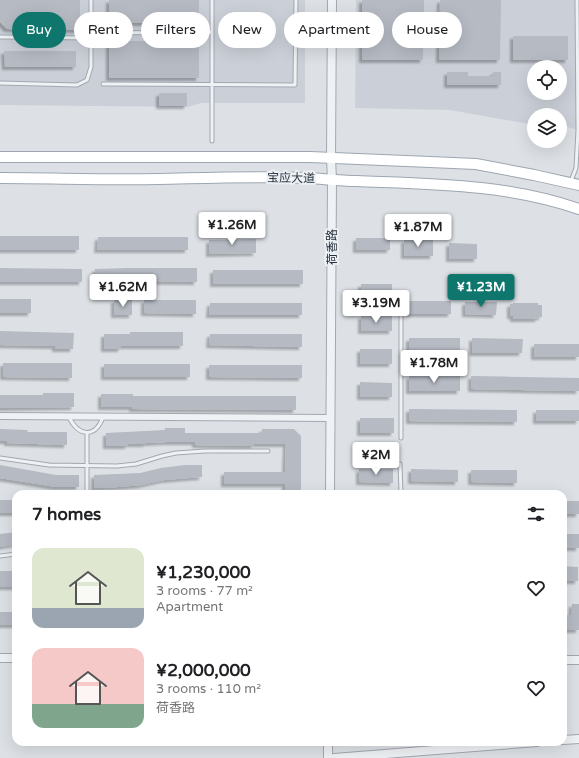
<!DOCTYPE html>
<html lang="en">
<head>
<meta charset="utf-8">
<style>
	:root { --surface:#fff; --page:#f2f2f2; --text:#202124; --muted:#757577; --accent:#0f766e }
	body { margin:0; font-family:"Varela Round","Noto Sans SC",sans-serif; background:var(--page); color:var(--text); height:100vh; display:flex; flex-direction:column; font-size:15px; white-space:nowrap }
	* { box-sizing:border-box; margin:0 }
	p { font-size:13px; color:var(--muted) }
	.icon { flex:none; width:22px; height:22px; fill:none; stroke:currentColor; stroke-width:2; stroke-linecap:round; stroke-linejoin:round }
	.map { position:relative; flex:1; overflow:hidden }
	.side { position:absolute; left:12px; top:490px; width:555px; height:256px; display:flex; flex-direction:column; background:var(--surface); border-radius:12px; box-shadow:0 4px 16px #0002 }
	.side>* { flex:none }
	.guide { position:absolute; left:12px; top:12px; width:555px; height:36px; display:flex; gap:8px }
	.buttons { position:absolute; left:527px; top:60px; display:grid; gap:8px }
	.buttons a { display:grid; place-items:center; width:40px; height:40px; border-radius:50%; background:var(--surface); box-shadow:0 4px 16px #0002; font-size:20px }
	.price { position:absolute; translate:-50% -34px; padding:0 9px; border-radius:4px; background:#fff; color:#222; font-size:13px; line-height:26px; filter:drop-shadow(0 1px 2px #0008) }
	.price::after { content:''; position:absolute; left:50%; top:24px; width:12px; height:9px; margin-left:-6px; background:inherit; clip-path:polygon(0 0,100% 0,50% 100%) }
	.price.selected { background:var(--accent); color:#fff }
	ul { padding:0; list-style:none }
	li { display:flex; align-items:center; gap:12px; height:100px; padding:0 20px }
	li span { display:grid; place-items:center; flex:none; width:112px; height:80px; border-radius:12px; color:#555 }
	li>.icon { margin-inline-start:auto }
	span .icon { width:48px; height:48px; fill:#fffc; stroke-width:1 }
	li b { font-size:17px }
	h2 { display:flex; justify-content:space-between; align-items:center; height:48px; padding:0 20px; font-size:17px }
	.pill { padding:0 14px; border-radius:18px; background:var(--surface); box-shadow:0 4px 16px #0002; font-size:14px; line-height:36px }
	.pill.selected { background:var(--accent); color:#fff }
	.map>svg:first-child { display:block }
	.built { fill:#cbd0d8; fill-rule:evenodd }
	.building { fill:#b5bac3; filter:url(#shadow) }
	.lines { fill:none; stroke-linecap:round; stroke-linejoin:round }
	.service-casing { stroke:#a3a8b0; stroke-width:5 }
	.minor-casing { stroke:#a3a8b0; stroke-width:8 }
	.tertiary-casing { stroke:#a3a8b0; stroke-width:10 }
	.primary-casing { stroke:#9da6b1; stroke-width:12 }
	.service { stroke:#eff2f5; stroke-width:3 }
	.minor { stroke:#eff2f5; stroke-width:6 }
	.tertiary { stroke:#eff2f5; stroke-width:8 }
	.primary { stroke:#fff; stroke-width:10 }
	.labels { text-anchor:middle; stroke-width:4; stroke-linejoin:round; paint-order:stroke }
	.street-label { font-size:12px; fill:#27303c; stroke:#ecf0f4 }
</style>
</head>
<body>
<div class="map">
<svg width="579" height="758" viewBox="0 0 579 758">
	<defs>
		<filter id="shadow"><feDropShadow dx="-3" dy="3" stdDeviation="1" flood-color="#0004"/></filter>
	</defs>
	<rect width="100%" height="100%" fill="#dde1e6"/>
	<!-- built -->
	<path class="built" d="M0,0H305V103H201L188,107L0,105Z
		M356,0H579V130L560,125V115H534V125L450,110L355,108ZM534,67H560V93H534Z"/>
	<!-- building -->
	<path class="building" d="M0,0H80V30L7,29L0,22Z
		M109,0H199V23H109Z
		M362,0H424L423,60H362Z
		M440,0H501L500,60H439Z
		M513,36H568V60H513Z
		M109,41H199V78H109Z
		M4,51H76V67H5Z
		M447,72H468V76H493V72H501V85H447Z
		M159,93H187V106H159Z
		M0,236H79V250H0Z
		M98,237H188V250H97Z
		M356,238H390V250H356Z
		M256,239V253L209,254V240Z
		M404,240H433V256H404Z
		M449,243L477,244V259H449Z
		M0,268L82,269V282H0Z
		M127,268H197V282L95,281V269Z
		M213,270H303V284H213Z
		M361,284H392V297H361Z
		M0,299H31V313H0Z
		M114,300H132V315H114Z
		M144,300H196V314L144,313Z
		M409,301H451V314H409Z
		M465,302H497L496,315L465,314Z
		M210,303H302V315H209Z
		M513,303H538V305H542V317H538V319H513V316H510V304H513Z
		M361,316H392V331H361Z
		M0,331L74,333L73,349H55V346L0,345Z
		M130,332H183V346H121V349H104V334H130Z
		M210,334H302V347L209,345Z
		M409,338H460V353H409Z
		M472,338L523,339L522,353H472Z
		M534,344H579V357H534Z
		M360,349H392V364H360Z
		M3,363H72V378L3,377Z
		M104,364H190V377H104Z
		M209,365H302V378L209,377Z
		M409,376H460V391H409Z
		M471,376L579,378V391L471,389Z
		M360,382L392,383V397H360Z
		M43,393H74V407L0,408V395H43Z
		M101,394H133V396H296V410L132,409V407H101Z
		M409,409L517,410V422L409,421Z
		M536,410H579V421H536Z
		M360,418H394V433H360Z
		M165,428H185V433H262V429H294L301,436V494H285V484H224V472H285L286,444H254V446L195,445V442H166L146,443V444H128V446H106V433L165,430Z
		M0,429L28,430L27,432H67V445L7,443V441H0Z
		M0,465L56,475H79V487H56L0,478Z
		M185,465H202V477L164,480L141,485L118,487L94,488V475L140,473L161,468Z
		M359,469H393V483L359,482Z
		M411,469L458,470V482L411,481Z
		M471,470H517V483L471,482Z
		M0,500H16V513H0Z
		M563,501H579V514H563Z
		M16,532V544L0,547V534Z
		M563,534H579V548H563Z
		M563,566L578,567V581H563Z
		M0,571H16V587H0Z
		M572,604H579V630H563V615H571Z
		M0,612H16V625H0Z"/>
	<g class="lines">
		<!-- service casing -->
		<g class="service-casing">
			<path id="service" d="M108,33L212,32
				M0,37L91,38
				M0,83L77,85L87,80L91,67V0
				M103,84L295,85L296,0
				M212,141V0
				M571,181L576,168L578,130L577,0
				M69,417C78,436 95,439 103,417
				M401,438V305
				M0,458L49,465L117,466L136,464L162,456L176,453L205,451H268
				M400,464L401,494
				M87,494V433
				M0,556L16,554"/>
		</g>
		<!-- minor casing -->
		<g class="minor-casing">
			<path id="minor" d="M0,416L330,418"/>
		</g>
		<!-- tertiary casing -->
		<g class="tertiary-casing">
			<path id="tertiary" d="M330,494L332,180L331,158L332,0
				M0,658H16
				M563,660H579
				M563,740L579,739
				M328,758V742
				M334,758L537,742"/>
		</g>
		<!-- primary casing -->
		<g class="primary-casing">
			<path id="primary" d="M0,157H310L430,162L476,164L534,175L579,185
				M0,178C52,178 105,180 158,179C208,178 259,176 309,178C325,179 341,181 357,181C431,184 508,184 579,209"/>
		</g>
		<!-- service -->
		<use href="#service" class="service"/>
		<!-- minor -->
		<use href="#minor" class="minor"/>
		<!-- tertiary -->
		<use href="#tertiary" class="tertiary"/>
		<!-- primary -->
		<use href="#primary" class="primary"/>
	</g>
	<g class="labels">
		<!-- street labels -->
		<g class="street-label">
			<text transform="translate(291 178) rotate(1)" y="4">宝应大道</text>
			<text transform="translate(332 247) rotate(-90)" y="4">荷香路</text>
		</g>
	</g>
</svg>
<div class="buttons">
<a><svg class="icon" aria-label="locate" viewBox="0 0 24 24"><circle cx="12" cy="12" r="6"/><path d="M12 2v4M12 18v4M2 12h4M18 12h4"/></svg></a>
<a><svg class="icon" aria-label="layers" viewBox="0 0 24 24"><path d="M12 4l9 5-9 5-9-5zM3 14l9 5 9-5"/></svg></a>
</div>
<b class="price" style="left:232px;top:246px">¥1.26M</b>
<b class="price" style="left:418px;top:248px">¥1.87M</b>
<b class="price" style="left:123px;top:308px">¥1.62M</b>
<b class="price selected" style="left:481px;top:308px">¥1.23M</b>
<b class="price" style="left:376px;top:324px">¥3.19M</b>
<b class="price" style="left:434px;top:384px">¥1.78M</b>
<b class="price" style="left:376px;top:476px">¥2M</b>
<div class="guide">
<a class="pill selected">Buy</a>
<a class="pill">Rent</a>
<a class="pill">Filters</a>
<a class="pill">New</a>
<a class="pill">Apartment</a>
<a class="pill">House</a>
</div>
<section class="side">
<h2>7 homes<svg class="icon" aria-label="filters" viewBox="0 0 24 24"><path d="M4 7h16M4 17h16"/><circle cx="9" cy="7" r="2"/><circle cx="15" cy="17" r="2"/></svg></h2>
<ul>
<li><span style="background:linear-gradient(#dfe7d0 75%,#9aa5b1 0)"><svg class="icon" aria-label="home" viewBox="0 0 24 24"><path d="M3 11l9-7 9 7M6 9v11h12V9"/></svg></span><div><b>¥1,230,000</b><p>3 rooms · 77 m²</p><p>Apartment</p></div><svg class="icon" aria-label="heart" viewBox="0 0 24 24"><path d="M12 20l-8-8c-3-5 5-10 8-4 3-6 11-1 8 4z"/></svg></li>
<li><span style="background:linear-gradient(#f6c9c9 70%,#7fa58c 0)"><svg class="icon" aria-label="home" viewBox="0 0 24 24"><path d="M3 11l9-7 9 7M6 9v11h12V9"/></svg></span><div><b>¥2,000,000</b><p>3 rooms · 110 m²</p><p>荷香路</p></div><svg class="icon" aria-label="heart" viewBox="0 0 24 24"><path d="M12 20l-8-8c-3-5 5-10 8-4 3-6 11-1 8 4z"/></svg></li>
</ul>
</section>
</div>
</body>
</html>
